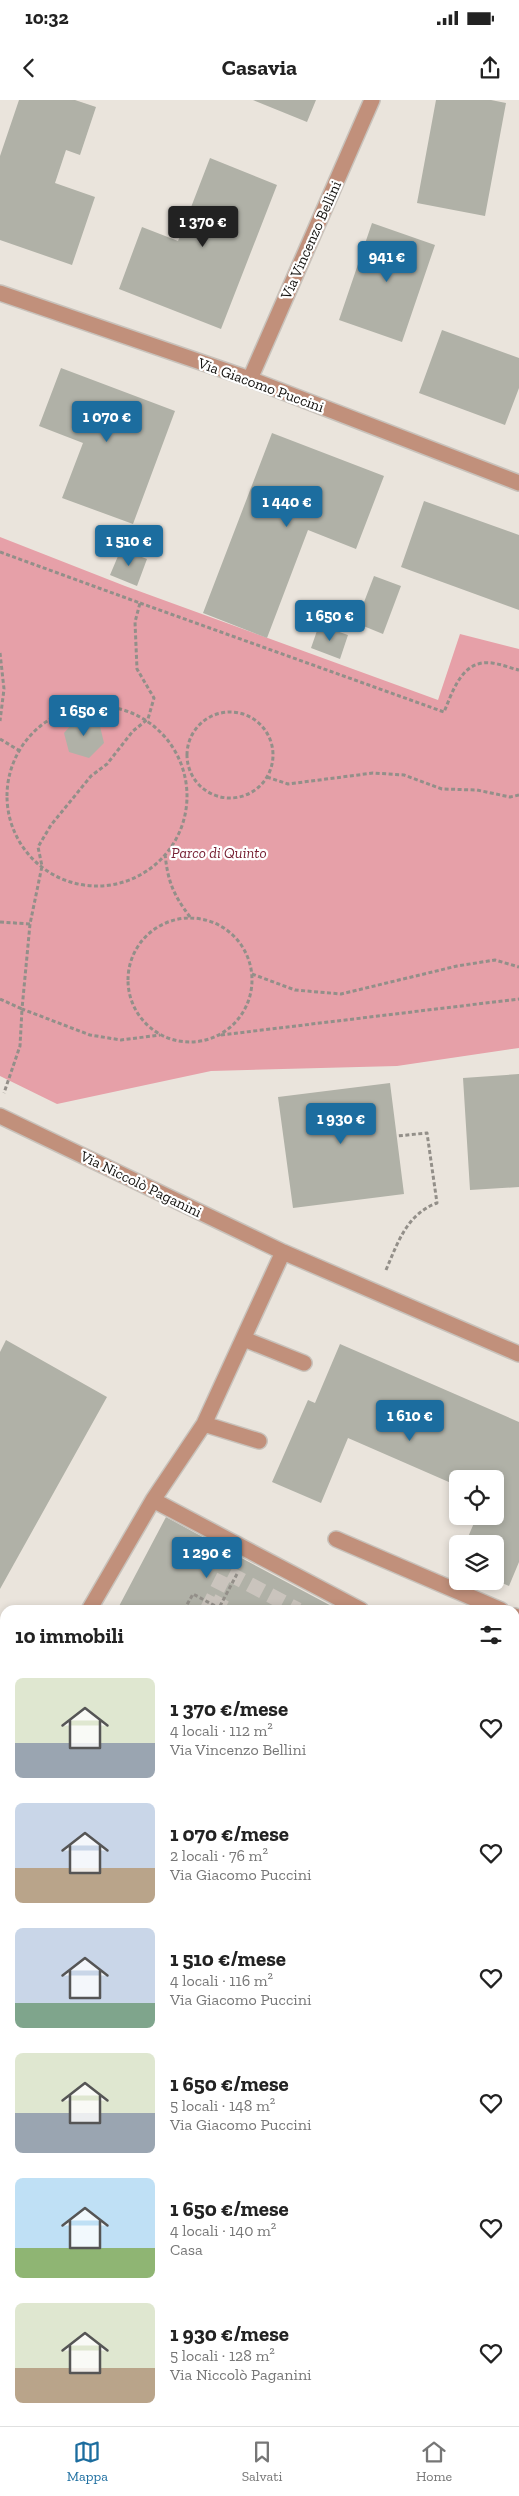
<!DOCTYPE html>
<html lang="it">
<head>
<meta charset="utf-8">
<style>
	:root { --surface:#fff; --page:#f6f6f6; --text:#222; --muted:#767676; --line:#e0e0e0; --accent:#1c6d9f }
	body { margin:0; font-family:"Zilla Slab",serif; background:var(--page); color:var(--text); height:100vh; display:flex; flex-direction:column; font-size:19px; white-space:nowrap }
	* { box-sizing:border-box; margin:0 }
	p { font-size:16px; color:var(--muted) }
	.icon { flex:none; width:28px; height:28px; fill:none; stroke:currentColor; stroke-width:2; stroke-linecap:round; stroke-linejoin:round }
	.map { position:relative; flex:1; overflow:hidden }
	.side { position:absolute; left:0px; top:1505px; width:520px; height:821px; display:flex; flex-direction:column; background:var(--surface); border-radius:15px 15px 0 0; box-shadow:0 2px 8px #0003 }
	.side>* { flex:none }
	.fabs { position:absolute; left:449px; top:1370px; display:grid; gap:10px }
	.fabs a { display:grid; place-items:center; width:55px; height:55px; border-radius:8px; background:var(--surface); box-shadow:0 2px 8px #0003; font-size:25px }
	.price { position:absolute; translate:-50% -42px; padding:0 11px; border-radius:5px; background:var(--accent); color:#fff; font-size:16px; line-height:32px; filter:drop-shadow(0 1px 2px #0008) }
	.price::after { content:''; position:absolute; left:50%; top:30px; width:15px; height:11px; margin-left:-8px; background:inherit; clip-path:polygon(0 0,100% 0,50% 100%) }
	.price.selected { background:#222; color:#fff }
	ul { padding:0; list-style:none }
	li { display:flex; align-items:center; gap:15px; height:125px; padding:0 15px }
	li span { display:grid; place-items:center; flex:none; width:140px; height:100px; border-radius:8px; color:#555 }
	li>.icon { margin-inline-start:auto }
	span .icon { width:60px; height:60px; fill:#fffc; stroke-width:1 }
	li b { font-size:21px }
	h2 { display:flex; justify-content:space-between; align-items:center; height:60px; padding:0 15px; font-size:21px }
	.status { display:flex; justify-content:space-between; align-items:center; height:35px; padding:0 25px; background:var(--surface); direction:ltr }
	.status svg { height:14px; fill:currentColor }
	header { display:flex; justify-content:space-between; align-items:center; height:65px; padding:0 15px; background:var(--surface); font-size:22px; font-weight:700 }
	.tab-bar { display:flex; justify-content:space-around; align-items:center; height:70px; border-top:1px solid var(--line); background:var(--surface); font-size:14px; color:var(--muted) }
	.tab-bar a { display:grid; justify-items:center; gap:2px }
	.tab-bar .selected { color:var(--accent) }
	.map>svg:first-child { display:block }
	.green { fill:#e6a0a8 }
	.building { fill:#b0b1a7 }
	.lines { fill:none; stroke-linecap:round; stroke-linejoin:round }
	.minor-tunnel { stroke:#cac4bd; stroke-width:15; stroke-dasharray:15 8; stroke-linecap:butt }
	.minor-casing { stroke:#c8c2bb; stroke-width:18 }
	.major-casing { stroke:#c8c2bb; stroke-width:18 }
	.path { stroke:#938f89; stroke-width:3; stroke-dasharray:4 2.5; stroke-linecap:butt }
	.minor { stroke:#c1907b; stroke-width:15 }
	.major { stroke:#994419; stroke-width:15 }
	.labels { text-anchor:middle; stroke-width:4.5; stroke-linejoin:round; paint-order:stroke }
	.street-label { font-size:15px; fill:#13110e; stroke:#fff }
	.park-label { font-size:15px; font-style:italic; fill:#772134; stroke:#fff }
</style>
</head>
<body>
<div class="status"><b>10:32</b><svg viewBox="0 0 49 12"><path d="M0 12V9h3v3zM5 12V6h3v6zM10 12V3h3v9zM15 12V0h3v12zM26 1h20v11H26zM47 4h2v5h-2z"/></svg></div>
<header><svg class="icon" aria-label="back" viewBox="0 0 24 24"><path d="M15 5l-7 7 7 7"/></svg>Casavia<svg class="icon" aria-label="share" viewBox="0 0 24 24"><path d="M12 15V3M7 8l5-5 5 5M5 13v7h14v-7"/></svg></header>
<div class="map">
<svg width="519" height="2326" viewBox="0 0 519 2326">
	<rect width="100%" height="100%" fill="#eae4dc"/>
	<!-- green -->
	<path class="green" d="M0,437L125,486L438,600L460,534L519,549V948L397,966L211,971L57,1004L0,976Z"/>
	<!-- building -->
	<path class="building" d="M19,0H75L96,7L80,55L66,50L55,83L95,97L72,165L0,140V56Z
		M253,0H316L307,22Z
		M436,0H491L506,3L485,116L417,103Z
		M210,58L277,85L221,229L119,189L142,127L178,141Z
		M372,123L435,145L402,242L339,220Z
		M442,230L519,258V288L505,325L419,293Z
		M61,268L175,311L133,424L62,398L83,343L39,326Z
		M272,333L384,376L356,449L308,430L267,538L203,513Z
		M424,401L519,435V510L401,467Z
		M121,449L147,459L137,486L110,475Z
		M374,476L401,486L383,534L356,523Z
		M319,525L348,535L340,559L311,548Z
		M79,616L99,622L104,643L89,658L69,652L64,633Z
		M519,974V1087L470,1090L463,978Z
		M390,983L404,1094L293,1108L278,997Z
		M6,1240L107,1297L0,1489V1252Z
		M340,1244L519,1322V1462L509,1486L495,1480V1444H465L477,1416H495V1379H458V1386L348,1338L321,1403L272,1382L308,1300L315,1303Z
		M166,1417L234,1454L339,1510H117Z
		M515,1605L519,1607V1994L515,1992Z
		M0,1768L5,1770V1847L0,1844Z
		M5,2044V2245L0,2255V2053Z
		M122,2321H214L212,2326H119Z
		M397,2321H402L407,2326H393Z"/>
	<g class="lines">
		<!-- minor-tunnel -->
		<path class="minor-tunnel" d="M212,1501L229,1510
			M207,1510L226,1472L298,1510
			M515,1659L519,1661
			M515,1843L519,1845
			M515,1927L519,1930"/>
		<!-- minor casing -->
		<g class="minor-casing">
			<path id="minor" d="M0,193L250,279L519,383
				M250,279L372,0
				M0,1016L283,1152L519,1254
				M244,1239L304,1263
				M204,1324L259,1341
				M153,1400L361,1510
				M336,1439L501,1510
				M89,1510L153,1400L204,1324L283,1152
				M515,1516L519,1518
				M515,1588L519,1590
				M0,1662L5,1654
				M0,1738L5,1741
				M515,1754L519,1756
				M515,2013L519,2016"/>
		</g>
		<!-- major casing -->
		<g class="major-casing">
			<path id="major" d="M515,2312L519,2307
				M504,2326L508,2321"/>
		</g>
		<!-- path -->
		<path class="path" d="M0,452L140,503L135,522L137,569L154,598L148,619L133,631L107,664L91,676L51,725L38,747L42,766L30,824L22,909L90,935L121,940L160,935
			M140,503L444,612C453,591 462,559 492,563C501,564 510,568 519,570
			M0,553L4,589L0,621
			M7 696a90 90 0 1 1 180 0a90 90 0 1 1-180 0Z
			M187 655a43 43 0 1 1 86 0a43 43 0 1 1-86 0Z
			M0,639L20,651
			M267,677L288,684L373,673L404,675L442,689L477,690L510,697L519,695
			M165,754C168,782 173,794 190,817
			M128 880a62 62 0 1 1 124 0a62 62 0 1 1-124 0Z
			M0,822L30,824
			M252,874L295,890L341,894L457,866L495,860L519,867
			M0,899L22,909L20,946L4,993
			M221,935L519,899
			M386,1170C398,1142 407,1114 437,1103L427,1033L397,1036
			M184,1510L193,1494L219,1508
			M223,1510L219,1508L238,1472
			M515,1627L519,1620
			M515,1785L519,1787
			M515,1794L519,1796
			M515,1798L519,1801
			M515,1805L519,1807
			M515,1827L519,1829"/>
		<!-- minor -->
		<use href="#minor" class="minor"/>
		<!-- major -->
		<use href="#major" class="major"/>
	</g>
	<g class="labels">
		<!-- street labels -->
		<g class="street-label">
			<text transform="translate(311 140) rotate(-66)" y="5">Via Vincenzo Bellini</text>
			<text transform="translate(261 285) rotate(20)" y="5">Via Giacomo Puccini</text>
			<text transform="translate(141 1084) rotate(26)" y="5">Via Niccolò Paganini</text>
		</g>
		<!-- park labels -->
		<g class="park-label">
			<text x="219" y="758">Parco di Quinto</text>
		</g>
	</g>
</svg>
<div class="fabs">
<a><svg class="icon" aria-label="locate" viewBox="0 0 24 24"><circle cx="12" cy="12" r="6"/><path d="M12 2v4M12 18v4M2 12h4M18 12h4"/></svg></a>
<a><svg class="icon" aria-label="layers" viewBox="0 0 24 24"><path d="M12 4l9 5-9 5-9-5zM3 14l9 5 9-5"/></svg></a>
</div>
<b class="price selected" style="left:203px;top:148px">1 370 €</b>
<b class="price" style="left:387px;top:183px">941 €</b>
<b class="price" style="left:107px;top:343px">1 070 €</b>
<b class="price" style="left:287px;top:428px">1 440 €</b>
<b class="price" style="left:129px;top:467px">1 510 €</b>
<b class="price" style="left:330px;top:542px">1 650 €</b>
<b class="price" style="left:84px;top:637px">1 650 €</b>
<b class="price" style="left:341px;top:1045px">1 930 €</b>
<b class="price" style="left:410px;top:1342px">1 610 €</b>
<b class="price" style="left:207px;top:1479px">1 290 €</b>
<section class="side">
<h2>10 immobili<svg class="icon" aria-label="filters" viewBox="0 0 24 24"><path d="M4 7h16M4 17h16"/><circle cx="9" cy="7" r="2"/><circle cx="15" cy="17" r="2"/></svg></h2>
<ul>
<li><span style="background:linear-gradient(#dfe7d0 65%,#9aa5b1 0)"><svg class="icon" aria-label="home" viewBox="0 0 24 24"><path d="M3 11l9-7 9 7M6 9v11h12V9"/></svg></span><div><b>1 370 €/mese</b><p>4 locali · 112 m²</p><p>Via Vincenzo Bellini</p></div><svg class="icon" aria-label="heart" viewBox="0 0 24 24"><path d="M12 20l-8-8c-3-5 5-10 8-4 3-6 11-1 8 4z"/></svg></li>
<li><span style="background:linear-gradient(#c9d6e8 65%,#b9a48a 0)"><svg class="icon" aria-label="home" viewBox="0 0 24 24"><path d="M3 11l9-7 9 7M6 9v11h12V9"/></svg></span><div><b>1 070 €/mese</b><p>2 locali · 76 m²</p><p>Via Giacomo Puccini</p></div><svg class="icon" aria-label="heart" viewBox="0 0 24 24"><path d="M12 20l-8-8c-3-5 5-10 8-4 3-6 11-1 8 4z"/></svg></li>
<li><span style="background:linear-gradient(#c9d6e8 75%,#7fa58c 0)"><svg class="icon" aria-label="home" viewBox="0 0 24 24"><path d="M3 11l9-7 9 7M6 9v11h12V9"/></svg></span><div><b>1 510 €/mese</b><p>4 locali · 116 m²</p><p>Via Giacomo Puccini</p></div><svg class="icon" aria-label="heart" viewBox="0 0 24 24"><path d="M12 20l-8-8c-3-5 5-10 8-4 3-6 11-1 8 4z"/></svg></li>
<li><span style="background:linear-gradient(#dfe7d0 60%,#9aa5b1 0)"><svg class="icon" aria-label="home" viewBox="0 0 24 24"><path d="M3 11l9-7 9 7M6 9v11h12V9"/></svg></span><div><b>1 650 €/mese</b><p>5 locali · 148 m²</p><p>Via Giacomo Puccini</p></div><svg class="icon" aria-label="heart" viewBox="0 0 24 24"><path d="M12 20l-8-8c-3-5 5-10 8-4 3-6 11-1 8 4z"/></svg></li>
<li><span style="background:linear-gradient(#bfe0f5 70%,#8fb573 0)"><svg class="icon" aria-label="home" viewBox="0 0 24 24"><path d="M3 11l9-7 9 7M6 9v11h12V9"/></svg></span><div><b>1 650 €/mese</b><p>4 locali · 140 m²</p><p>Casa</p></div><svg class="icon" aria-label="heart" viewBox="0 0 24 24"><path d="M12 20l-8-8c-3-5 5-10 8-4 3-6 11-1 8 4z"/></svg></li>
<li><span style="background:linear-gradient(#dfe7d0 65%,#b9a48a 0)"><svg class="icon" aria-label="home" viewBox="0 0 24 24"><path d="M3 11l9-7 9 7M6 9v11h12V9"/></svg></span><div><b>1 930 €/mese</b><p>5 locali · 128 m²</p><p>Via Niccolò Paganini</p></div><svg class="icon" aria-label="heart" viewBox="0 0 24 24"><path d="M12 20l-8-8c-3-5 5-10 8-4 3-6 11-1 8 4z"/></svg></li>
</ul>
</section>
</div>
<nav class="tab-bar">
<a class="selected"><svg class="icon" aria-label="map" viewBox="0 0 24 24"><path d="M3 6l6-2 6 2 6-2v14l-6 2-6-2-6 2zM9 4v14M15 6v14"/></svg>Mappa</a>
<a><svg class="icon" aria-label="saved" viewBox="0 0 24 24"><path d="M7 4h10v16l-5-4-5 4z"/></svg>Salvati</a>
<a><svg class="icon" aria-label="home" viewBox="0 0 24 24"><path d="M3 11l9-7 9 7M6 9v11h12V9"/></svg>Home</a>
</nav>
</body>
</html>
